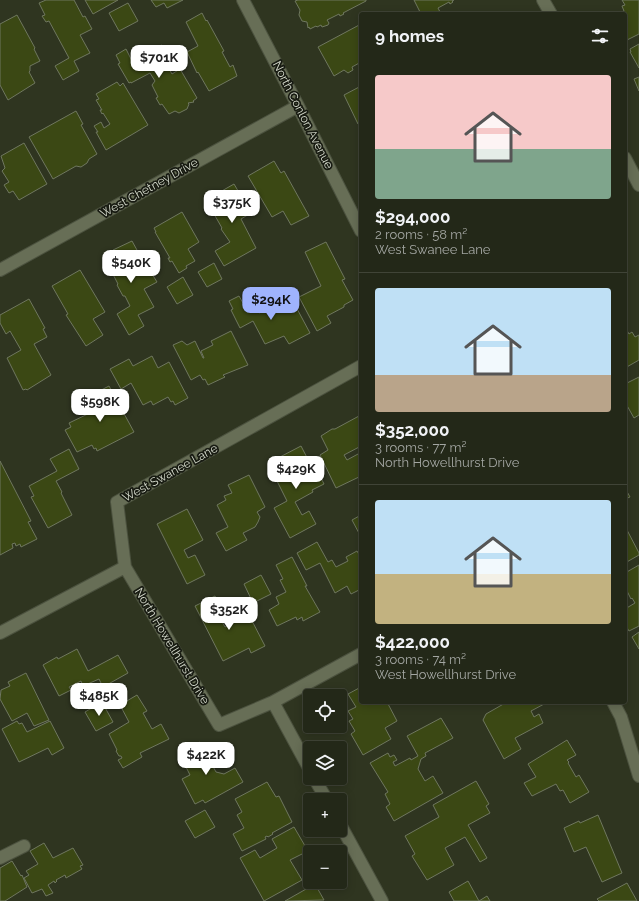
<!DOCTYPE html>
<html lang="en">
<head>
<meta charset="utf-8">
<style>
	:root { --surface:#232818; --page:#2f3425; --text:#f1f3f6; --muted:#a3a6a2; --line:#404437; --accent:#9fb3fd }
	body { margin:0; font-family:Raleway,sans-serif; background:var(--page); color:var(--text); height:100vh; display:flex; flex-direction:column; font-size:15px; white-space:nowrap }
	* { box-sizing:border-box; margin:0 }
	p { font-size:13px; color:var(--muted) }
	.icon { flex:none; width:22px; height:22px; fill:none; stroke:currentColor; stroke-width:2; stroke-linecap:round; stroke-linejoin:round }
	.map { position:relative; flex:1; overflow:hidden }
	.sheet { position:absolute; left:359px; top:12px; width:268px; height:692px; display:flex; flex-direction:column; background:var(--surface); border-radius:4px; box-shadow:0 2px 10px #0003,0 0 0 1px var(--line) }
	.sheet>* { flex:none }
	.fabs { position:absolute; left:303px; top:689px; display:grid; gap:8px }
	.fabs a { display:grid; place-items:center; width:44px; height:44px; border-radius:4px; background:var(--surface); box-shadow:0 2px 10px #0003,0 0 0 1px var(--line); font-size:20px }
	.price { position:absolute; translate:-50% -34px; padding:0 9px; border-radius:8px; background:#fff; color:#222; font-size:13px; line-height:26px; filter:drop-shadow(0 1px 2px #0008) }
	.price::after { content:''; position:absolute; left:50%; top:24px; width:12px; height:9px; margin-left:-6px; background:inherit; clip-path:polygon(0 0,100% 0,50% 100%) }
	.price.selected { background:var(--accent); color:#111 }
	ul { padding:0; list-style:none }
	li { display:grid; align-content:center; gap:8px; height:212px; padding:0 16px }
	li+li { border-top:1px solid var(--line) }
	li span { display:grid; place-items:center; height:124px; border-radius:4px; color:#555 }
	li>.icon { margin-inline-start:auto }
	span .icon { width:72px; height:72px; fill:#fffc; stroke-width:1 }
	li b { font-size:17px }
	h2 { display:flex; justify-content:space-between; align-items:center; height:48px; padding:0 16px; font-size:17px }
	.map>svg:first-child { display:block }
	.building { fill:#3b4814; stroke:#6f775f }
	.lines { fill:none; stroke-linecap:round; stroke-linejoin:round }
	.minor-casing { stroke:#4c523f; stroke-width:14 }
	.minor { stroke:#676e56; stroke-width:12 }
	.labels { text-anchor:middle; stroke-width:3.5; stroke-linejoin:round; paint-order:stroke }
	.street-label { font-size:12px; fill:#d6dbcd; stroke:#181b12 }
</style>
</head>
<body>
<div class="map">
<svg width="639" height="901" viewBox="0 0 639 901">
	<rect width="100%" height="100%" fill="#2f3520"/>
	<!-- building -->
	<path class="building" d="M46,0H74L83,17L85,16L92,29L80,35L90,53L74,61L79,71L63,80L55,66L69,58L49,21L46,22L42,16L45,15L39,3Z
		M85,0H118L93,14Z
		M151,0H183L167,8L164,3L156,7Z
		M298,0H366V1L343,13L344,14L340,16L339,14L327,20L329,23L328,25L322,27L321,25L317,27L316,26L310,29L309,27L308,28L307,22L302,21L299,15L300,10L295,1Z
		M414,0H454L452,1L453,2L450,4L449,2L438,8L441,14H421Z
		M622,0H639V34L625,41V14H619L624,11L622,6L625,5Z
		M128,3L138,21L119,31L109,13Z
		M202,13L206,21L207,20L224,51L222,52L230,67L233,65L237,76L209,91L198,72L197,73L187,52L198,46L186,22Z
		M17,15L35,48L34,49L40,61L30,66V71L29,72L35,83L8,100L0,85V24Z
		M361,24V62L352,67L353,70L348,73L344,70L334,76L318,47Z
		M639,44V68L630,52H631L630,49Z
		M162,45L165,52L161,55L172,74L180,69L197,98L193,101L194,102L188,103L189,104L187,109L179,113L175,111L169,114L162,104L160,105L156,98L158,97L152,85L155,81L150,73L131,83V82L129,83L118,64L120,63L116,55L126,49L132,61Z
		M639,77V91L634,79Z
		M117,82L120,86L123,83L148,125L106,150L96,132H98L94,126L101,122L104,128L110,124L103,113L102,114L100,110H102L96,100L99,99L96,94Z
		M361,86V122L358,124L344,95Z
		M76,111L83,124L81,125L97,154L89,159L87,163L81,167L76,166L53,179L29,137Z
		M24,143L47,184L19,200L13,191L9,193L4,185L9,182L2,171L5,168L1,156Z
		M274,161L281,173L284,171L309,216L291,225L283,211L272,217L248,176Z
		M234,184L251,213L241,219L256,248L224,266L215,251L230,242L221,229L222,228L206,200Z
		M182,212L199,242L188,249L195,261L186,266L187,268L179,273L172,261L170,262L168,258H170L155,232H156L154,228Z
		M132,241L148,270L149,269L157,282L144,289L154,307L138,315L144,326L129,335L117,314L130,306L125,296H123L117,285L118,284L104,257L110,252L112,253L113,250Z
		M326,242L345,279L342,280L353,300L344,305V307L327,316L331,323L317,331L299,297L321,286L305,252Z
		M214,263L222,279L207,287L198,272Z
		M80,270L105,312L93,319L103,335L86,346L66,315L68,314L52,286Z
		M183,277L193,295L177,304L167,287Z
		M239,296L243,303L252,299L259,313L271,307L272,311L281,306V308L284,307L285,309L295,305L310,333L289,344L284,336L265,344L253,321L240,328L231,310L233,309L229,301Z
		M29,299L45,328L43,329L47,337L34,344L51,375L27,390L26,389L23,390L7,358L21,350L10,331L6,334L0,323V315Z
		M625,327L629,334L632,332L635,337L639,335V360L625,368Z
		M231,331L248,365L223,375L225,377L208,385L205,379L203,380L200,375L191,380L173,345L182,341L187,345L195,341L203,358H204L201,351L213,345L211,341Z
		M152,356L158,368L169,362L188,398L175,405L173,401L171,402L168,397L153,405L151,401L143,405L131,383L121,389L110,369L129,359L133,366Z
		M639,377V415L634,418L625,402V384Z
		M109,386L134,432L97,451L96,448L94,449L92,445L77,452L65,430L71,427L69,423L92,412L84,399Z
		M359,416L361,421V446L344,455L347,460L358,454L361,459V476L336,488L320,455L328,450L321,436L332,429H335Z
		M301,446L316,475L319,474L324,484L312,490L313,492L295,502L302,515L309,511L316,524L290,538L274,508L287,501L273,473L283,467L278,458Z
		M69,449L79,469L56,481L62,492L61,493L72,515L48,528L31,497L34,496L29,486L57,471L50,459Z
		M0,461L31,521L28,522L37,539L21,547L20,544L16,546L15,543L12,544L13,548L0,555Z
		M249,475L265,507L257,512L260,517L258,522L255,527L243,533L247,540L226,551L216,533L228,527L217,505L226,500L224,496L232,493L228,485Z
		M625,488L630,497L625,499Z
		M187,509L203,540L184,550L188,558L195,555L205,575L187,584L157,524Z
		M361,515V537L352,520Z
		M627,530L639,553V555L625,563V531Z
		M317,542L328,562L332,560L336,567L348,561L346,557L357,551L361,558V589L351,594L347,586L335,593L320,563L306,570L297,553Z
		M292,557L307,586H305L320,612L303,621L302,617L297,620L296,617L277,626L269,610L279,604L276,597L286,592L280,580L283,579L276,565Z
		M639,565V626L629,631L625,624V609L635,603L632,598L631,599L625,587V573Z
		M261,575L271,594L253,603L244,584Z
		M215,596L225,616L220,618L225,627L249,615L265,646L251,653L249,648L223,661L195,606Z
		M639,632V649L632,637Z
		M77,649L88,671L118,655L128,673L103,687L99,679L83,686L81,681L69,687L71,690L59,696L43,665L57,657L58,659Z
		M26,673L49,720L34,726L27,713L12,721L0,699L1,690L10,686L8,682Z
		M361,687V702H387L397,721L385,728L391,739L363,755L351,734L355,731L349,721L353,719L348,711L356,707L348,694Z
		M137,695L147,711L143,713L152,729L161,724L169,739L140,753L142,757L123,768L118,760L122,758L121,756H119L116,751L117,750L109,734L129,722L120,705Z
		M102,702L113,722L96,731L85,712Z
		M507,702H545L546,703L531,711L534,717L539,714L543,723L515,738L521,749L504,759L483,720L486,714Z
		M441,718L453,738L425,753L426,756L421,759L418,769L425,781L433,776L443,793L394,821L386,807L390,804L385,794L388,792L370,763L388,753L390,757L394,755L397,760L393,762L395,766L410,758L411,760L418,756L407,736Z
		M17,721L19,724L22,723L27,732L50,721L64,748L52,755L48,748L19,762L2,729Z
		M567,740L576,755L567,760L569,762L568,763L576,777L579,775L589,792L570,803L563,790L560,791L556,784L532,796L524,783L536,777L528,764Z
		M200,742L216,772L224,774L235,768L243,782L205,803L203,800L195,804L182,779L190,775L186,767L188,766L181,752Z
		M476,781L489,804L486,806L490,813L468,825L487,858L480,862L465,837L445,848L454,865L427,880L412,856L415,854L405,836L439,817L433,805Z
		M267,782L276,797L279,796L292,822L272,833L273,834L268,837L267,836L265,837L266,839L242,851L233,834L244,828L237,815L242,812L235,799Z
		M205,810L215,827L195,838L185,821Z
		M598,815L622,873L602,882L586,847L574,852L564,828L579,821L580,823Z
		M294,827L308,851L290,860L302,880L264,901L240,858L255,850L260,858L277,848L272,839Z
		M44,843L53,858L73,848L83,865L80,866L82,869L66,878L65,875L56,880L57,881L55,883L54,881L48,885L53,893L46,896L42,889L32,893L24,878L29,875L26,871L38,864L30,851Z
		M12,861L21,876L22,875L27,887L5,901H0V868Z
		M468,881L479,901H454L449,892Z
		M627,883L637,901H599L597,899Z
		M315,884L324,900L285,901Z
		M487,896L490,901H479Z"/>
	<g class="lines">
		<!-- minor casing -->
		<g class="minor-casing">
			<path id="minor" d="M243,0L298,106L361,231
				M543,0L551,14
				M625,158L639,185
				M0,270L298,106
				M361,366L117,502L125,567L219,725L273,702L361,654
				M0,633L125,567
				M273,702L310,770
				M613,702L621,717L639,776
				M314,778L327,800
				M340,824L382,901
				M0,858L24,846"/>
		</g>
		<!-- minor -->
		<use href="#minor" class="minor"/>
	</g>
	<g class="labels">
		<!-- street labels -->
		<g class="street-label">
			<text transform="translate(303 115) rotate(63)" y="4">North Conlon Avenue</text>
			<text transform="translate(149 188) rotate(-29)" y="4">West Chetney Drive</text>
			<text transform="translate(170 473) rotate(-29)" y="4">West Swanee Lane</text>
			<text transform="translate(172 646) rotate(59)" y="4">North Howellhurst Drive</text>
		</g>
	</g>
</svg>
<div class="fabs">
<a><svg class="icon" aria-label="locate" viewBox="0 0 24 24"><circle cx="12" cy="12" r="6"/><path d="M12 2v4M12 18v4M2 12h4M18 12h4"/></svg></a>
<a><svg class="icon" aria-label="layers" viewBox="0 0 24 24"><path d="M12 4l9 5-9 5-9-5zM3 14l9 5 9-5"/></svg></a>
<a>+</a>
<a>−</a>
</div>
<b class="price" style="left:159px;top:79px">$701K</b>
<b class="price" style="left:232px;top:224px">$375K</b>
<b class="price" style="left:131px;top:284px">$540K</b>
<b class="price selected" style="left:271px;top:321px">$294K</b>
<b class="price" style="left:100px;top:423px">$598K</b>
<b class="price" style="left:296px;top:490px">$429K</b>
<b class="price" style="left:229px;top:631px">$352K</b>
<b class="price" style="left:99px;top:717px">$485K</b>
<b class="price" style="left:206px;top:776px">$422K</b>
<section class="sheet">
<h2>9 homes<svg class="icon" aria-label="filters" viewBox="0 0 24 24"><path d="M4 7h16M4 17h16"/><circle cx="9" cy="7" r="2"/><circle cx="15" cy="17" r="2"/></svg></h2>
<ul>
<li><span style="background:linear-gradient(#f6c9c9 60%,#7fa58c 0)"><svg class="icon" aria-label="home" viewBox="0 0 24 24"><path d="M3 11l9-7 9 7M6 9v11h12V9"/></svg></span><div><b>$294,000</b><p>2 rooms · 58 m²</p><p>West Swanee Lane</p></div></li>
<li><span style="background:linear-gradient(#bfe0f5 70%,#b9a48a 0)"><svg class="icon" aria-label="home" viewBox="0 0 24 24"><path d="M3 11l9-7 9 7M6 9v11h12V9"/></svg></span><div><b>$352,000</b><p>3 rooms · 77 m²</p><p>North Howellhurst Drive</p></div></li>
<li><span style="background:linear-gradient(#bfe0f5 60%,#c2b280 0)"><svg class="icon" aria-label="home" viewBox="0 0 24 24"><path d="M3 11l9-7 9 7M6 9v11h12V9"/></svg></span><div><b>$422,000</b><p>3 rooms · 74 m²</p><p>West Howellhurst Drive</p></div></li>
</ul>
</section>
</div>
</body>
</html>
